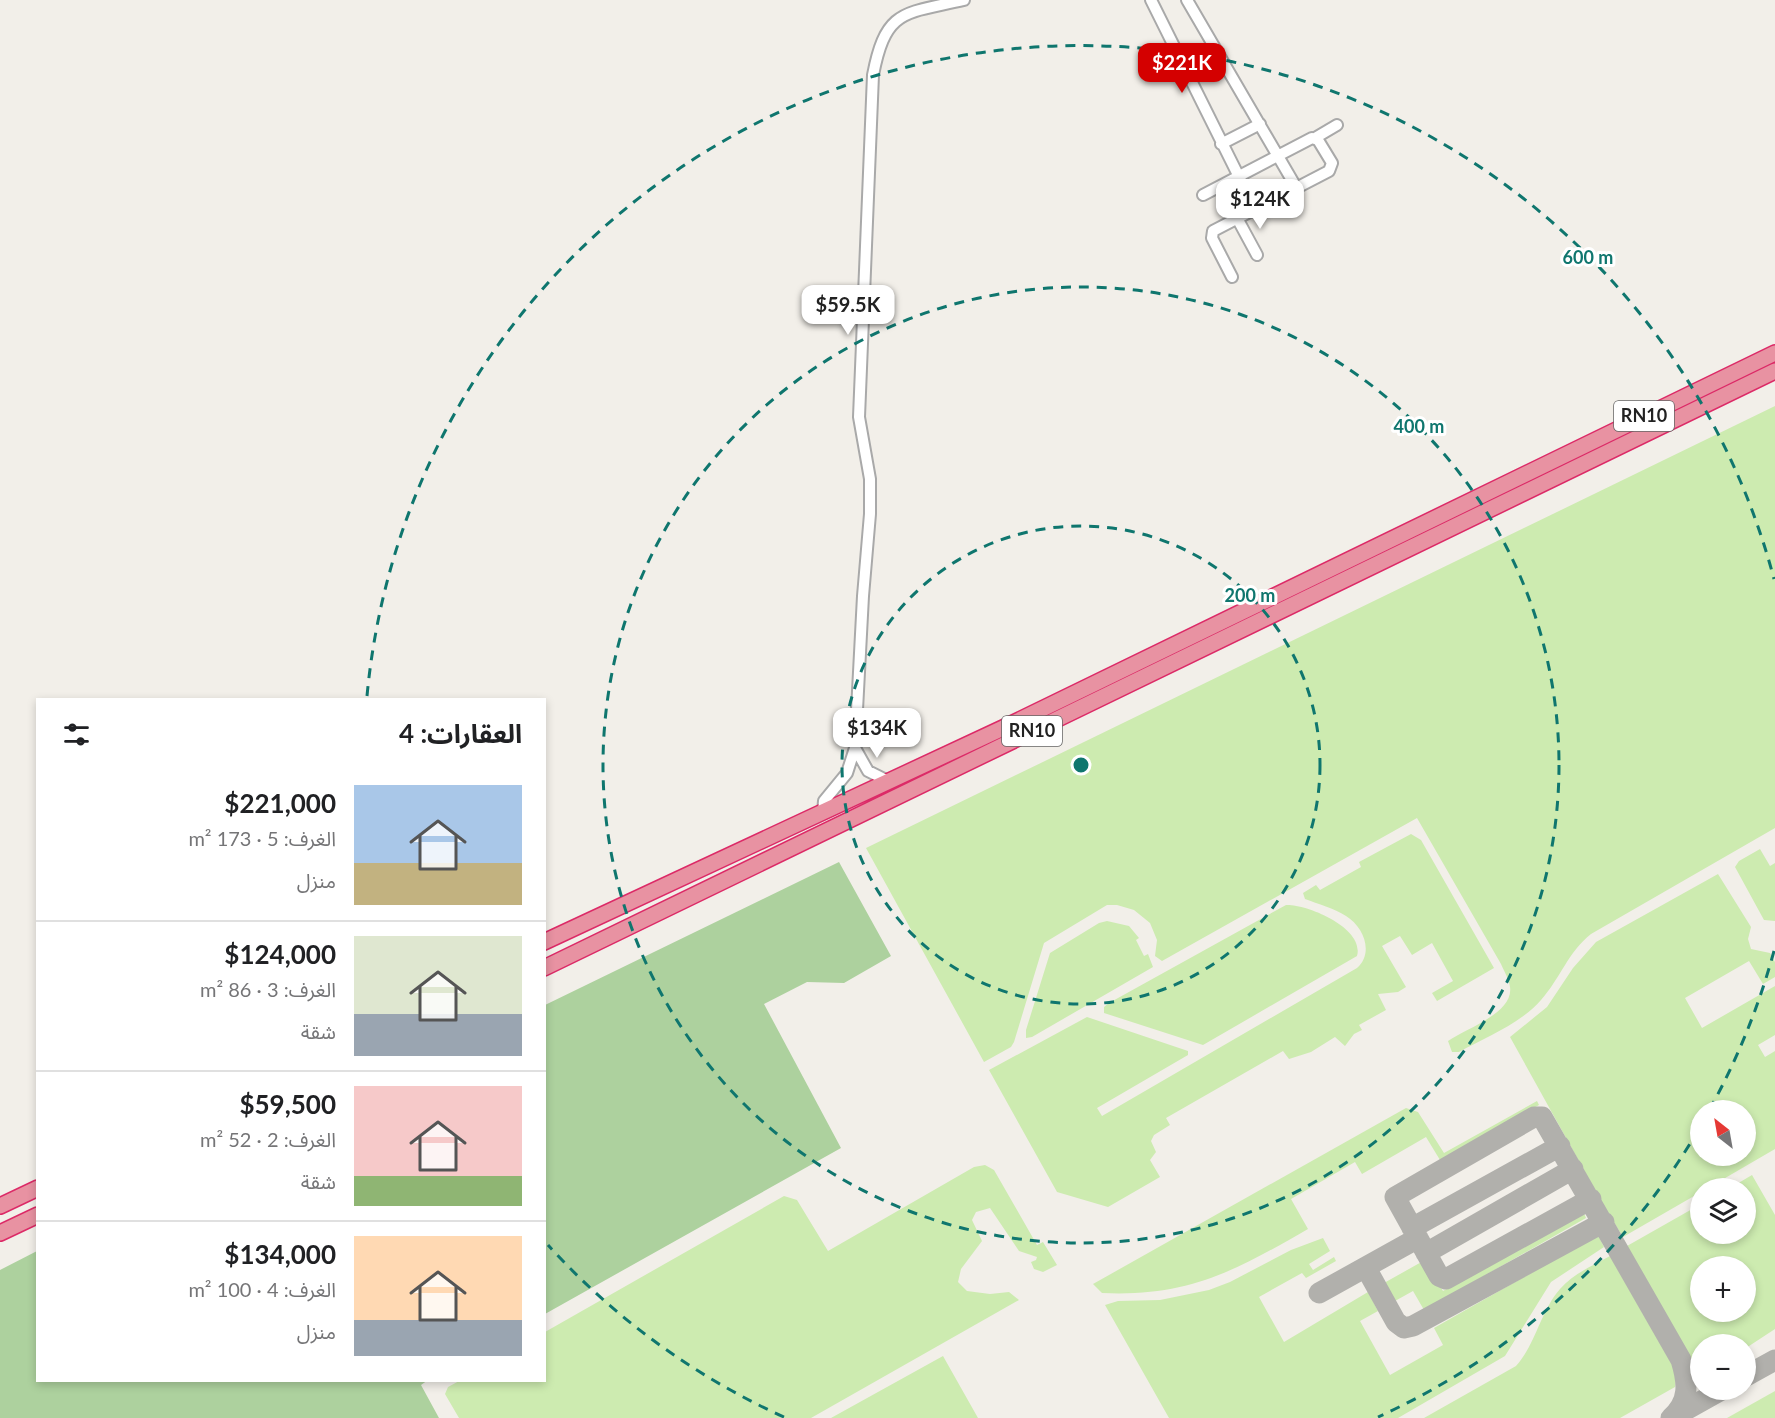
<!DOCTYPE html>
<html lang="ar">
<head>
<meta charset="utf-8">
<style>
	:root { --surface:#fff; --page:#f2f2f2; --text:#202124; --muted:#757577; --line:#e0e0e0; --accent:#d40000 }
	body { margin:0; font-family:Lato,"Noto Sans Arabic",sans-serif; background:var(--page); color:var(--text); direction:rtl; height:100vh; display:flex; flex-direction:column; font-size:22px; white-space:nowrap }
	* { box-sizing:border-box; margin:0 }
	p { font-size:20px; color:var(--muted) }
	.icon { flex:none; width:33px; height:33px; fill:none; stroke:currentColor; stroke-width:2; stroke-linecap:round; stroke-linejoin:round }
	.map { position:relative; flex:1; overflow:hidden; direction:ltr }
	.panel { position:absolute; left:36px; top:698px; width:510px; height:684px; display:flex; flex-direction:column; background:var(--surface); border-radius:0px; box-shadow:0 3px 9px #0003; direction:rtl }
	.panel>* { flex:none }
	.needle { width:39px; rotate:329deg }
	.fabs { position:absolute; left:1690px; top:1100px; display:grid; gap:12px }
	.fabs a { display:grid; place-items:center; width:66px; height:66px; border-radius:50%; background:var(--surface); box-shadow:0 3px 9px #0003; font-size:30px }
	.price { position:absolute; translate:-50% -51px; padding:0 14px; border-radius:12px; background:#fff; color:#222; font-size:20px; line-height:39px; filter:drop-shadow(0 2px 3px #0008) }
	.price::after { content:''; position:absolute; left:50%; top:36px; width:18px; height:14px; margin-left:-9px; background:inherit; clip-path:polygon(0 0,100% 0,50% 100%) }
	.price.current { background:var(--accent); color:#fff }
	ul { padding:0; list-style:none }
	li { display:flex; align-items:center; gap:18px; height:150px; padding:0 24px }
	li+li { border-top:2px solid var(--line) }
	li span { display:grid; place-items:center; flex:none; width:168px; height:120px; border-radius:0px; color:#555 }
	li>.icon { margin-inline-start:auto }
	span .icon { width:72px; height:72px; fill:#fffc; stroke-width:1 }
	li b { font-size:26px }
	h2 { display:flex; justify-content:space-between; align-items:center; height:72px; padding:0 24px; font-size:26px }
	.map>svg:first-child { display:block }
	.grass { fill:#cdebb0; fill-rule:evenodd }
	.forest { fill:#add19e }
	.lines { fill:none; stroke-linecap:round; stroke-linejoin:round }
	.taxiway { stroke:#b1b0ac; stroke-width:21 }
	.minor-casing { stroke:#a9a9a9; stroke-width:14 }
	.highway-casing { stroke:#dc2a67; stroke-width:18 }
	.minor { stroke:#fff; stroke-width:10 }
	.highway { stroke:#e892a2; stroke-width:15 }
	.ring { fill:none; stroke:#0f766e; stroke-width:3; stroke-dasharray:10 8 }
	.labels { text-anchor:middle; stroke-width:6; stroke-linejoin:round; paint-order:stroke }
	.shield { fill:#fff; stroke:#646464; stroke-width:1.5 }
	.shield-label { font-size:18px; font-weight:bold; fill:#222 }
	.centre { fill:#0f766e; stroke:#fff; stroke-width:3 }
	.ring-label { font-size:18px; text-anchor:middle; font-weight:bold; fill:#0f766e; stroke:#fff; stroke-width:6; stroke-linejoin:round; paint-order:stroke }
</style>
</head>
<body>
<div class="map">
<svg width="1775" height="1418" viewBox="0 0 1775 1418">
	<rect width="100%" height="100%" fill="#f2efe9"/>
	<!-- grass -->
	<path class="grass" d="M1775,406V828L1591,934C1568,952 1560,979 1541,1000C1520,1024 1486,1037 1459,1052H1452L1448,1041C1465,1029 1514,1013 1510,987C1509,979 1504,971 1501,964L1417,818L1162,961L1155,956L1157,940L1150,923L1134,910L1117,905H1107L1044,943L1014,1042L1011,1047L984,1062L866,848Z
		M1411,834L1421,840L1494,968L1437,1001L1432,993L1453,981L1432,943L1412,955L1400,936L1382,946L1406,987L1398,992L1378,994L1386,1010L1359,1025L1362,1030L1354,1034L1345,1046L1335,1037L1311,1052L1289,1059L1283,1051L1166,1118L1170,1125L1154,1135L1151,1141L1156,1152L1150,1160L1160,1177L1108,1207L1057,1192L989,1070L1087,1017L1188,1051V1055L1097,1108L1102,1116L1357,968C1374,953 1364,927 1346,916C1334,908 1318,904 1305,899L1303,893L1316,885L1320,890L1361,867L1359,862Z
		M1760,849L1770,866L1775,863V921L1764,920L1735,867L1739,861Z
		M1718,874L1751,927L1748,939L1751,949L1770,953L1775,962V977L1763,984L1749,961L1685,998L1702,1028L1775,986V1035L1758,1045L1765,1057L1775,1051V1149L1708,1188H1701V1192L1623,1237L1601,1201L1510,1037L1547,1007L1573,968L1596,942ZM1701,1110H1746V1155H1701Z
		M1286,905C1307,904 1365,928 1357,956L1203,1045L1104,1013V1007L1109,1003Z
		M1107,921L1129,926L1139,938L1136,940L1144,956L1148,954L1153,967L1032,1037L1026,1038V1030L1050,953L1099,923Z
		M1537,1101L1539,1105L1440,1160L1426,1137L1362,1174L1355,1162L1291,1199L1308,1229C1235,1271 1188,1297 1102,1293L1093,1284L1406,1108L1418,1112L1444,1153Z
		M985,1165L994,1170L1037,1245L1043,1242L1057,1265L1043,1272L1034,1269L1031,1262L1036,1260L1037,1257L1019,1251L990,1208L976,1212L972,1220L982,1241L961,1269L958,1282L967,1291L990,1294L1009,1292L1019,1300L811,1418H459L445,1394L448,1387L461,1380H544L545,1332L784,1196L797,1200L828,1251L974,1167Z
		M1752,1175L1775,1215V1329L1746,1348V1344H1701L1700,1369L1690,1360L1627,1246L1701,1204V1233H1746V1188H1730ZM1701,1266H1746V1311H1701Z
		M1583,1211L1586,1218L1424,1310L1413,1291L1395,1301L1384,1283L1425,1260L1443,1291Z
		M1598,1235L1604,1247L1551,1282L1505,1356L1398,1418H1169L1105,1305L1118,1301L1160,1300L1209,1290L1230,1282L1291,1250L1323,1238L1330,1251L1309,1264L1313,1270L1334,1257L1336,1261L1306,1278L1302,1273L1259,1297L1284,1342L1368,1292L1378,1311L1360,1321L1390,1375L1443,1345L1434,1328Z
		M1610,1256L1677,1373L1675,1387L1620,1418H1424L1516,1366C1536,1344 1540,1312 1560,1289C1573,1274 1592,1266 1610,1256Z
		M943,1356L978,1418H831Z
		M1775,1391V1418H1727Z"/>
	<!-- forest -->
	<path class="forest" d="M839,862L891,956L844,983L807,982L764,1004L841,1148L545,1314V1005Z
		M37,1251L38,1380H428L421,1385L439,1418H0V1270Z"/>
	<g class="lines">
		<!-- taxiway -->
		<path class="taxiway" d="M1591,1199L1446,1279L1439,1276L1395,1197L1534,1117H1542L1681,1360C1688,1383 1690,1401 1671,1418
			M1412,1228L1560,1146
			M1426,1253L1573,1169
			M1366,1268L1396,1322L1404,1328L1413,1326L1604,1222
			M1319,1293L1418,1238
			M1746,1376L1775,1360
			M1675,1416L1723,1389"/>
		<!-- minor casing -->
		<g class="minor-casing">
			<path id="minor" d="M1151,0L1255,209
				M1187,0L1296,187
				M1315,138L1337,125
				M1221,144L1260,124
				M1203,195L1312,138L1318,140L1332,163L1329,171L1213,231L1212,238L1232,277
				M1237,218L1257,255
				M855,748L868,771L888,781
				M823,812L824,801L847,773L855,748L863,596L870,514V479L859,417L873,75C886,8 904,14 964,0"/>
		</g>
		<!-- highway casing -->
		<g class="highway-casing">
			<path id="highway" d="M544,942L1003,728L1775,353
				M544,968L1775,371
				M0,1206L38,1188
				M0,1233L38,1215"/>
		</g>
		<!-- minor -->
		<use href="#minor" class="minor"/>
		<!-- highway -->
		<use href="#highway" class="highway"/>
	</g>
	<!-- distance rings -->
	<g class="ring">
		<circle cx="1081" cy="765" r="239"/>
		<circle cx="1081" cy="765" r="478"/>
		<path d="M1774 951A717 717 0 0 1 1711 1107M1699 1129A717 717 0 0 1 1378 1417M784 1417A717 717 0 0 1 548 1245M367 696A717 717 0 0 1 1774 579"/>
	</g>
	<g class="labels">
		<!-- shield labels -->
		<g class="shield">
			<rect x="1614" y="401" width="60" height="30" rx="4.5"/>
			<rect x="1002" y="716" width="60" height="30" rx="4.5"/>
		</g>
		<g class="shield-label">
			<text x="1644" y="422">RN10</text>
			<text x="1032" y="737">RN10</text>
		</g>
	</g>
	<circle cx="1081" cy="765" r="9" class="centre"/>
	<g class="ring-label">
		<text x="1588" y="264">600 m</text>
		<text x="1419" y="433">400 m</text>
		<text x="1250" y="602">200 m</text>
	</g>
</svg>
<div class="fabs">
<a><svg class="needle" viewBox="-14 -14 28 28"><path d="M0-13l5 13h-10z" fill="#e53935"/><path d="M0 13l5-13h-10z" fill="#757577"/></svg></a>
<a><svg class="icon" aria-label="layers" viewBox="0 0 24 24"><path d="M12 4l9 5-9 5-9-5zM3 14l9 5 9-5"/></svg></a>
<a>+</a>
<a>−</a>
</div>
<b class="price current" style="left:1182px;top:94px">$221K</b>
<b class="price" style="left:1260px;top:230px">$124K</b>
<b class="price" style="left:848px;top:336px">$59.5K</b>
<b class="price" style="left:877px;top:759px">$134K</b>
<section class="panel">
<h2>العقارات: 4<svg class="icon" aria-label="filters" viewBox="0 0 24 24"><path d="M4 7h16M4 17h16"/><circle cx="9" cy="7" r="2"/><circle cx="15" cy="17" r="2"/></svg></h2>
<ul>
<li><span style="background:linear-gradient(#a9c7e8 65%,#c2b280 0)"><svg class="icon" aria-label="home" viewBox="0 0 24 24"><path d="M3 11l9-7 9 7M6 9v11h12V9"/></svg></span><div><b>$221,000</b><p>الغرف: 5 · 173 m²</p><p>منزل</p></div></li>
<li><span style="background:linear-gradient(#dfe7d0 65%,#9aa5b1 0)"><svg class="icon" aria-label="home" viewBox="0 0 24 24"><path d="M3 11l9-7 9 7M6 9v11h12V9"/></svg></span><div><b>$124,000</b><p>الغرف: 3 · 86 m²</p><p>شقة</p></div></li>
<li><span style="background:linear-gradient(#f6c9c9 75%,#8fb573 0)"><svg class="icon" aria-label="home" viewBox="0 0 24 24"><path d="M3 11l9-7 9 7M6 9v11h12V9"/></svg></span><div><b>$59,500</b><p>الغرف: 2 · 52 m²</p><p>شقة</p></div></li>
<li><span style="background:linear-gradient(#ffd9b3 70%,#9aa5b1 0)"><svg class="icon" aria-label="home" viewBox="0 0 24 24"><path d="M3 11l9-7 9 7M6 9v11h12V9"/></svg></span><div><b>$134,000</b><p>الغرف: 4 · 100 m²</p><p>منزل</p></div></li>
</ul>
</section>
</div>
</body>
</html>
